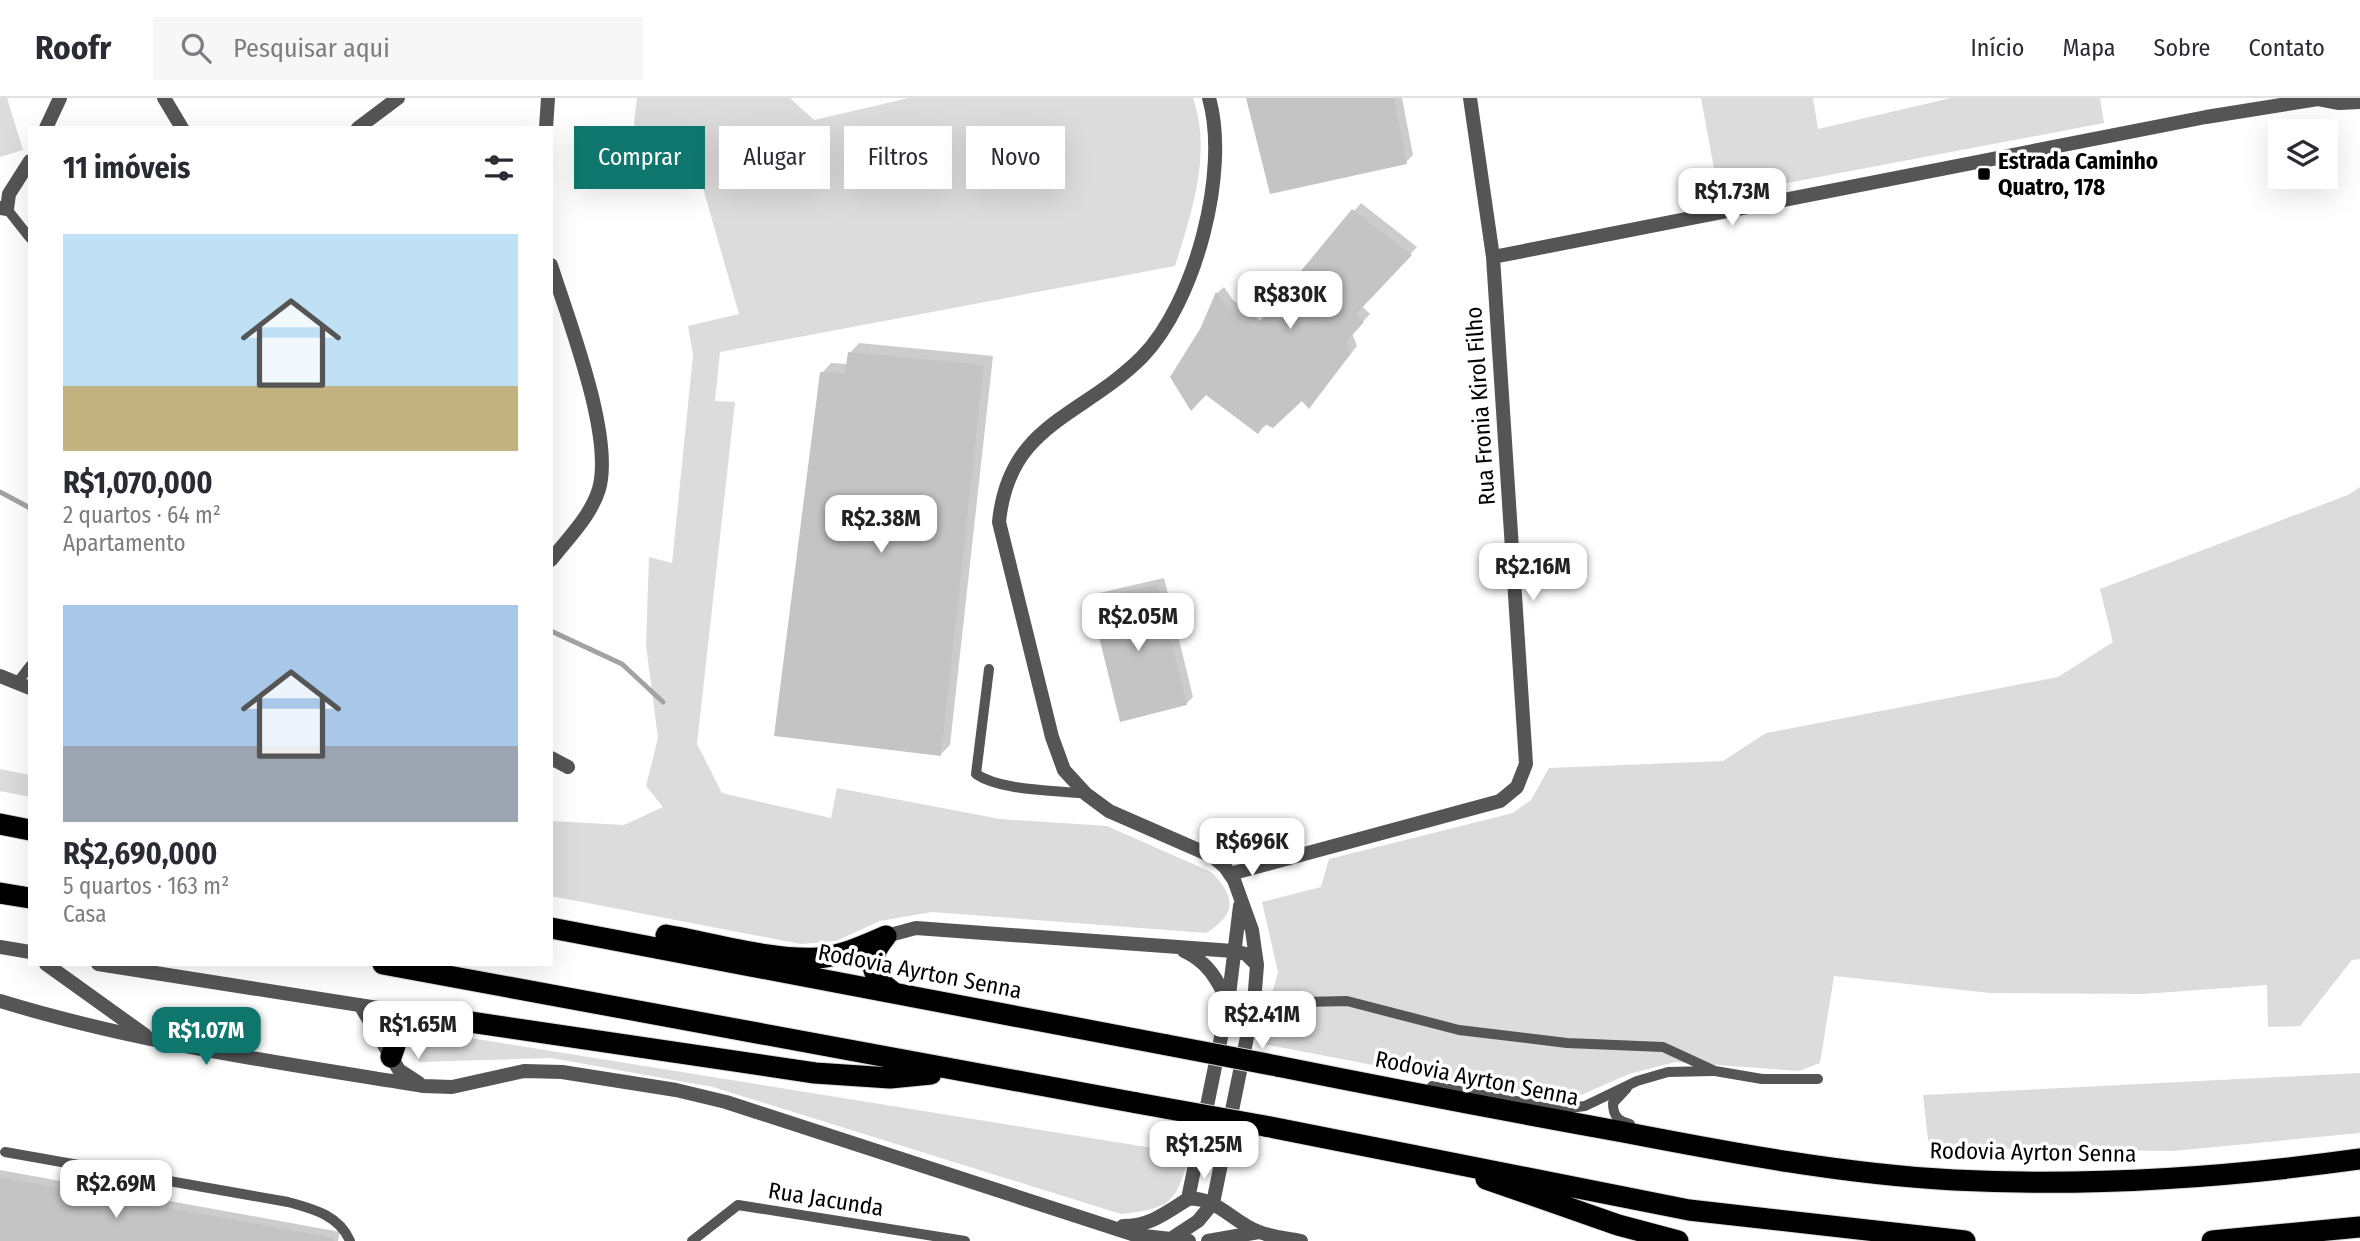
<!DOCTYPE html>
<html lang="pt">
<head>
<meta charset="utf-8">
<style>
	:root { --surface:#fff; --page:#f7f7f7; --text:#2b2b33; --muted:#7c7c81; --line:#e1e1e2; --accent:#0f766e }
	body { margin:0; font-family:"Fira Sans Condensed",sans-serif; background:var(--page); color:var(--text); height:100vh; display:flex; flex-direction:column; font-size:26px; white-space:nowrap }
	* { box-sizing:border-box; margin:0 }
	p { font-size:23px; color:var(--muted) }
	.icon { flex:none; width:38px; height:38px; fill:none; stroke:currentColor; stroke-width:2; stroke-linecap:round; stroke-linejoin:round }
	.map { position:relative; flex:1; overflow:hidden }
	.panel { position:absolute; left:28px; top:28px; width:525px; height:840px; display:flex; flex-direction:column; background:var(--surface); border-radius:0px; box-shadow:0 7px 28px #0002 }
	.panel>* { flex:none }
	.hud { position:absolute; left:574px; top:28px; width:665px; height:63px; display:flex; gap:14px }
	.fabs { position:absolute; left:2268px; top:21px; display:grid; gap:14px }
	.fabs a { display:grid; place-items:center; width:70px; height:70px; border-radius:0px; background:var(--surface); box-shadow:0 7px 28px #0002; font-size:35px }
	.price { position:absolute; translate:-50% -60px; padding:0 16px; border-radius:14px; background:#fff; color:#222; font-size:23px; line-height:46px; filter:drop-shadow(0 2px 4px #0008) }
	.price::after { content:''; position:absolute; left:50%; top:42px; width:21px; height:16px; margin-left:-10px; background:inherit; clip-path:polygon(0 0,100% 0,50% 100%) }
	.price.active { background:var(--accent); color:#fff }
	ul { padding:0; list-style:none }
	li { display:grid; align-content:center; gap:14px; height:371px; padding:0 35px }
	li span { display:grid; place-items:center; height:217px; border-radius:0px; color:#555 }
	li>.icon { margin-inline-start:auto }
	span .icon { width:126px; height:126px; fill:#fffc; stroke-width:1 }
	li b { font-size:30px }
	h2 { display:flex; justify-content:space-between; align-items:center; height:84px; padding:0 35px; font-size:30px }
	.chip { padding:0 24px; border-radius:0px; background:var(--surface); box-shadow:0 7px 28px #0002; font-size:24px; line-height:63px }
	.chip.active { background:var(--accent); color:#fff }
	header { display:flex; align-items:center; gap:42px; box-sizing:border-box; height:98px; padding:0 35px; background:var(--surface); border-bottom:2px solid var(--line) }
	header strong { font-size:33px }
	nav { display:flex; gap:38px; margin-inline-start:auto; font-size:24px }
	.search { width:490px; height:63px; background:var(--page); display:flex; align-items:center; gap:18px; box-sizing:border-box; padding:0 24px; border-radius:0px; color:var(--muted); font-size:26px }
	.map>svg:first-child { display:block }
	.green { fill:#dcdcdc }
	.shadow { fill:#0003 }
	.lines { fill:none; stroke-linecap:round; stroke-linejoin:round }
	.stream { stroke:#a3a3a3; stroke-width:5 }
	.building { fill:#c4c4c4 }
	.motorway-casing { stroke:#dbdbdb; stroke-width:23 }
	.service { stroke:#555; stroke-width:10 }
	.minor { stroke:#555; stroke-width:14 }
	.tertiary { stroke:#555; stroke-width:14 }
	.motorway { stroke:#000; stroke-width:21 }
	.motorway-bridge-casing { stroke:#dbdbdb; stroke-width:23; stroke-linecap:butt }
	.motorway-bridge { stroke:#000; stroke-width:21 }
	.poi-dot { fill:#000; stroke:#fff; stroke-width:2.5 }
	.labels { text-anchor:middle; stroke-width:7; stroke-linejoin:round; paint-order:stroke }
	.poi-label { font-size:23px; font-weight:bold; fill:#000; stroke:#fff; text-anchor:start }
	.street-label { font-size:23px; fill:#000; stroke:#fff }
</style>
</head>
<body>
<header>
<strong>Roofr</strong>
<div class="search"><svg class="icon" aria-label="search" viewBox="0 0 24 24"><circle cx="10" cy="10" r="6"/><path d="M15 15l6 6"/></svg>Pesquisar aqui</div>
<nav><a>Início</a><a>Mapa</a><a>Sobre</a><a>Contato</a></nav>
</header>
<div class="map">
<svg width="2360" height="1143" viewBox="0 0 2360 1143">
	<rect width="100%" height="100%" fill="#fff"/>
	<!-- green -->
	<path class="green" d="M0,0H7L23,52L0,59Z
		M637,0H790L814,22L909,0H1193C1212,55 1192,114 1175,168L720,254L715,303L735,304L697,646L722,695L831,720L837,690L1000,721L1107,728L1211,774C1237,799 1236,817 1206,835L932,814L880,823L836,843L801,846L551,798V723L624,727L663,709L646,688L658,640L646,547L649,459L672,465L693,257L688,228L739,216L691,48L643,66L634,24Z
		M1701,0H1813L1818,31L1951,0H2100L2104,25L1719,98Z
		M2360,389V861L2352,862L2300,928L2268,929L2267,887L2143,896L1990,895L1834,878L1820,965L1799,973L1675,964L1629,976L1565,1004L1258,945L1278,874L1262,804L1321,789L1329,761L1513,715L1531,702L1549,670L1723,663L1766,635L2058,579L2113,544L2100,491L2348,397Z
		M0,671L30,677V699L0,693Z
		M427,933L1190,1056C1175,1105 1173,1110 1121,1116L713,989L551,960L419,964L412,952L415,940Z
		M2360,975V1035L2173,1053L1929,1050L1923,997Z"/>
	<!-- shadow -->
	<path class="shadow" d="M1248,0H1402L1413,57L1406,64Z
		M1361,105L1417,149L1362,208L1370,216L1352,235L1357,248L1316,301L1302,300L1257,334L1202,232L1217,195L1224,189L1233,202L1261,223Z
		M859,245L993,258L950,647L941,656L822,275L831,265L848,266L850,255Z
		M1164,480L1193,599L1186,606L1092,502L1099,495Z
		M0,1072L340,1134L338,1143H0Z"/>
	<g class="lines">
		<!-- stream -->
		<path class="stream" d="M0,394L30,410
			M551,533L622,566L663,604"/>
	</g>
	<!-- building -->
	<path class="building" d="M1246,0H1394L1407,66L1270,96Z
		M1352,111L1412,157L1356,216L1364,224L1346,244L1350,256L1309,311L1302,303L1273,330L1265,326L1258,336L1206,297L1191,313L1170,279L1200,231L1216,194L1226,208L1254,230Z
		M848,254L984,267L941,658L774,638L820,274L845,275Z
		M1157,486L1187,607L1120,624L1090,502Z
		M0,1079L334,1140V1143H0Z"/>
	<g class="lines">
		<!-- motorway casing -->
		<g class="motorway-casing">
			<path id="motorway" d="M0,726L30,732
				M0,795L30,800
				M551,830L1167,947
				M666,837C713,845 772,863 818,860C842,858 865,847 886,838
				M886,838C867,861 868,876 893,894
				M383,866L1137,1005
				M391,959L400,933L416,925L443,920L815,975L890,980L931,976
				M1277,968C1392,991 1507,1013 1623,1034C1732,1055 1843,1076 1954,1082C2092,1089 2224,1080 2360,1061
				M1265,1028L1689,1112L1965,1143
				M1486,1081L1618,1127L1678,1143
				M2212,1143L2360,1129"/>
		</g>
		<!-- service -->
		<path class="service" d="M7,111L30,140
			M989,571L976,676C1001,693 1054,692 1086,696
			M17,585L30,568
			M1254,905L1347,903L1459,932L1567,945L1663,949L1715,973L1762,981H1818
			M1432,988L1561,1011L1585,1008L1637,983L1668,974L1712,973
			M1627,990L1613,1005C1613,1018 1618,1023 1630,1026
			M5,1054L288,1104C313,1111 339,1117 350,1143
			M692,1143L738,1107L965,1143"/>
		<!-- minor -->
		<path class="minor" d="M164,0L182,30
			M46,30L60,0
			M358,30L398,0
			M546,30L548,0
			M0,110L7,111L9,96L30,63
			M1493,159L2206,19L2318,1L2339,5L2360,4
			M551,167C568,221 614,338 599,391C591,418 568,440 551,462
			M0,578L30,590
			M551,660L568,669
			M1230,776L1500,703L1517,689L1526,666L1493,159L1470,0"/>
		<!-- tertiary -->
		<path class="tertiary" d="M886,838L916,830L1233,853L1246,856L1257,867
			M0,849L30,854
			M1184,853C1208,864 1217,881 1228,904
			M46,866L145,937
			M98,866L429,918
			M0,903C137,945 281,965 423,988L452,989L524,973L562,974L676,992L726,1004L1135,1137L1189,1143
			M360,907L399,972L419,985
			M1188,1101L1228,905L1240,808
			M1188,1101C1215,1098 1233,1124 1257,1133C1270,1139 1287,1140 1301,1143
			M1123,1128C1150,1128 1166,1115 1188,1101
			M1169,1142L1198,1123L1213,1105L1254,905L1257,867L1252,832L1234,782L1225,769L1212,758L1109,713L1086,696L1064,672L1052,639L999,424C1009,325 1081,320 1142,259C1195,205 1230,73 1209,0
			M1208,1143L1259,1134"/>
		<!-- motorway -->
		<use href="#motorway" class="motorway"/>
		<!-- motorway-bridge casing -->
		<g class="motorway-bridge-casing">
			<path id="motorway-bridge" d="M1167,947L1277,968
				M1137,1005L1265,1028"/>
		</g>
		<!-- motorway-bridge -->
		<use href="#motorway-bridge" class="motorway-bridge"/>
	</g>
	<!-- markers -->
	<rect class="poi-dot" x="1977" y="69" width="14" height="14" rx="3.5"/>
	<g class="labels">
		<!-- poi labels -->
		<g class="poi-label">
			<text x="1998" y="71">Estrada Caminho<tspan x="1998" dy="26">Quatro, 178</tspan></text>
		</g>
		<!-- street labels -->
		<g class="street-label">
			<text transform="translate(1480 308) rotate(-94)" y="8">Rua Fronia Kirol Filho</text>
			<text transform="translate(920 873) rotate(11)" y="8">Rodovia Ayrton Senna</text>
			<text transform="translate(1477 980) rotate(11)" y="8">Rodovia Ayrton Senna</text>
			<text transform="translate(2033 1054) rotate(1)" y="8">Rodovia Ayrton Senna</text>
			<text transform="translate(826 1101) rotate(9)" y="8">Rua Jacunda</text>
		</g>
	</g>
</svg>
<div class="fabs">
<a><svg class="icon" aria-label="layers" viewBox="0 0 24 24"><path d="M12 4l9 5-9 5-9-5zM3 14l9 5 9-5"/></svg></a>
</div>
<b class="price" style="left:1732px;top:130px">R$1.73M</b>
<b class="price" style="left:1290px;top:233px">R$830K</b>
<b class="price" style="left:881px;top:457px">R$2.38M</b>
<b class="price" style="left:1533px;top:505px">R$2.16M</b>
<b class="price" style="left:1138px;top:555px">R$2.05M</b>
<b class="price" style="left:1252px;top:780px">R$696K</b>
<b class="price" style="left:1262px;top:953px">R$2.41M</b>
<b class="price" style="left:418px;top:963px">R$1.65M</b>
<b class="price active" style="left:206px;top:969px">R$1.07M</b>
<b class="price" style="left:1204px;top:1083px">R$1.25M</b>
<b class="price" style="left:116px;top:1122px">R$2.69M</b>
<div class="hud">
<a class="chip active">Comprar</a>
<a class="chip">Alugar</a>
<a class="chip">Filtros</a>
<a class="chip">Novo</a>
</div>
<section class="panel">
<h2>11 imóveis<svg class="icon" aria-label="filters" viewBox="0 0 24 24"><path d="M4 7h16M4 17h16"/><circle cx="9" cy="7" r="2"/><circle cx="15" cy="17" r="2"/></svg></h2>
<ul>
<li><span style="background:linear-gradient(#bfe0f5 70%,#c2b280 0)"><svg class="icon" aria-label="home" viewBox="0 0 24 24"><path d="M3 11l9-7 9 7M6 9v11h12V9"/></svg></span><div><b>R$1,070,000</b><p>2 quartos · 64 m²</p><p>Apartamento</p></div></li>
<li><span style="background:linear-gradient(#a9c7e8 65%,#9aa5b1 0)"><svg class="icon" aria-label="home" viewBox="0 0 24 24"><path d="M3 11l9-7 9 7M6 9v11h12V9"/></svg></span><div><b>R$2,690,000</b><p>5 quartos · 163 m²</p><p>Casa</p></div></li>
</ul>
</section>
</div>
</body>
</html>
